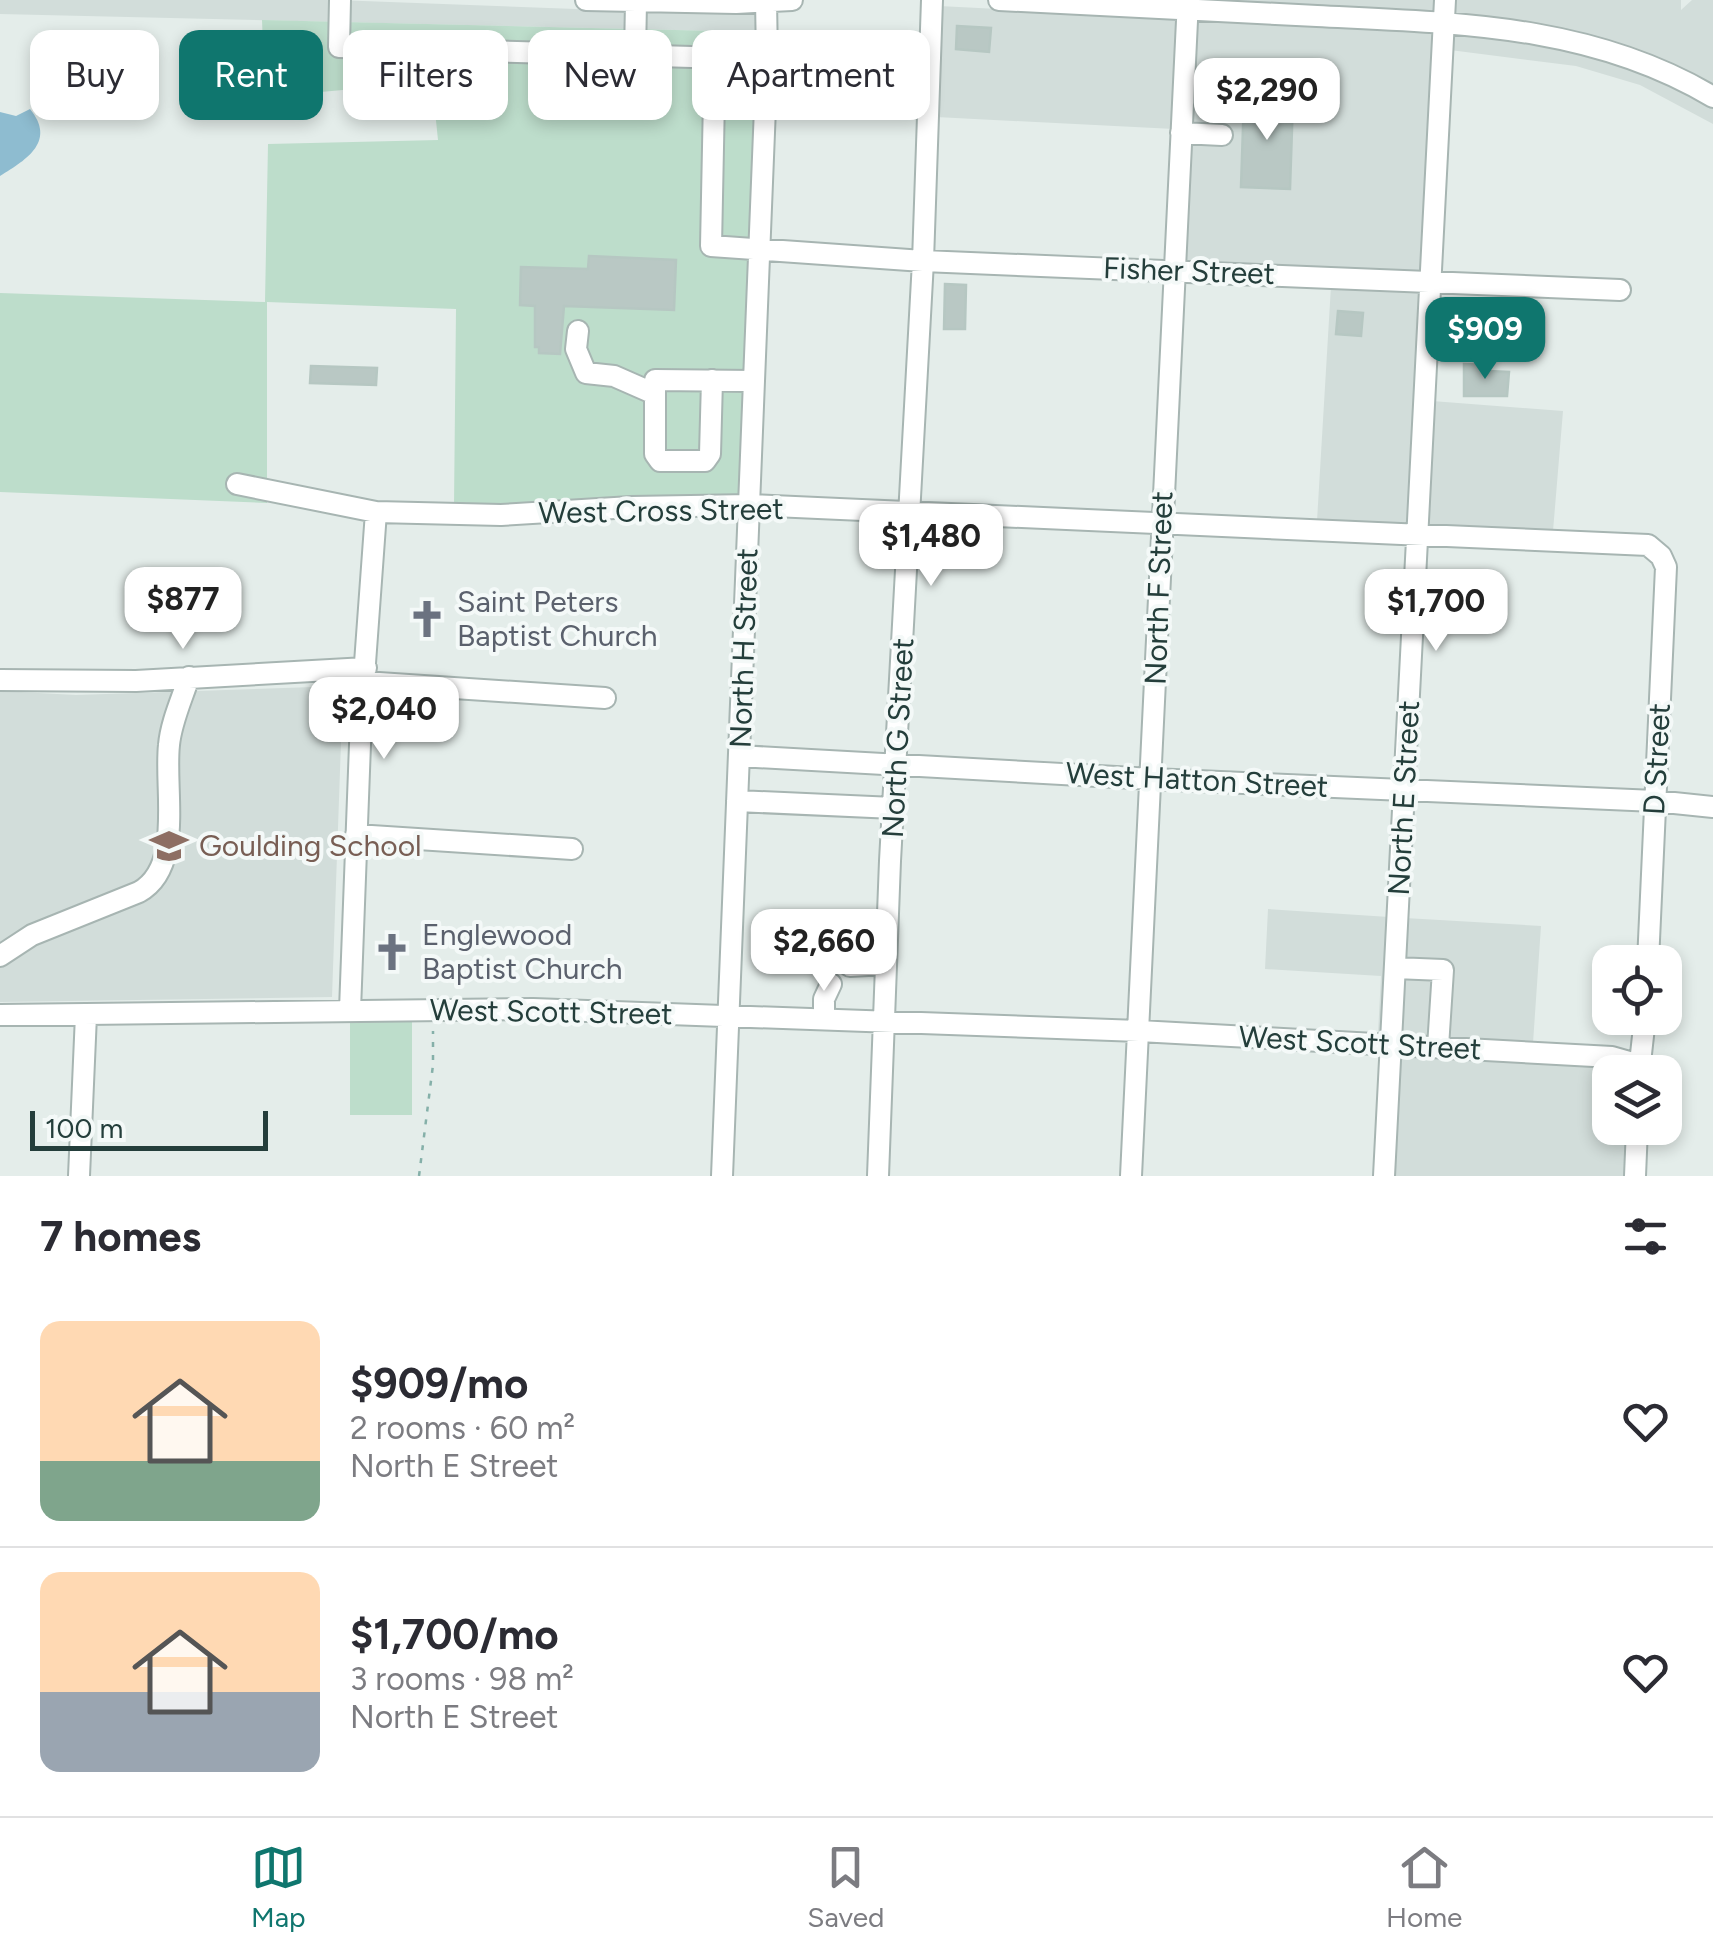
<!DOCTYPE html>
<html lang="en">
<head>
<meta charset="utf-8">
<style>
	:root { --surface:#fff; --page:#f7f7f7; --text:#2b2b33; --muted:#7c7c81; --line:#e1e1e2; --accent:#0f766e }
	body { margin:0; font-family:Figtree,sans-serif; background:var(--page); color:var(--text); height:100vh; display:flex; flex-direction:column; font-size:38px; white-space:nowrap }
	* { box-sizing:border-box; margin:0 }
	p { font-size:32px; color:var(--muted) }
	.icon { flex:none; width:55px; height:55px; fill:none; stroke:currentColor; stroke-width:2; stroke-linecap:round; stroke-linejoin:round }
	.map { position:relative; height:1176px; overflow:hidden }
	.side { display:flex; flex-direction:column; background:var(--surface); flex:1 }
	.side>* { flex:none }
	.guide { position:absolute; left:30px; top:30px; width:1000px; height:90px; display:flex; gap:20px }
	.buttons { position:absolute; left:1592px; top:945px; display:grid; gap:20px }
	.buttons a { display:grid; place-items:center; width:90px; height:90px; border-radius:20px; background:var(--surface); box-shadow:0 5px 15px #0003; font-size:50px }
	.scale { position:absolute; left:30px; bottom:25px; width:238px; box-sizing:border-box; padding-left:10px; border:5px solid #243e3b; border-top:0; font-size:28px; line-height:35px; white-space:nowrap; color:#243e3b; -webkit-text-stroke:8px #f4f9f8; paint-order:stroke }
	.price { position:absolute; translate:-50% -85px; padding:0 22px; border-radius:20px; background:#fff; color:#222; font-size:32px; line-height:65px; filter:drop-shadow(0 2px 5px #0008) }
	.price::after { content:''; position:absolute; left:50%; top:60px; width:30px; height:22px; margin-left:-15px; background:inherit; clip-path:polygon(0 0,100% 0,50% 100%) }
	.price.active { background:var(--accent); color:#fff }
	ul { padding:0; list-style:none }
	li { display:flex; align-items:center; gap:30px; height:250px; padding:0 40px }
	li+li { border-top:2px solid var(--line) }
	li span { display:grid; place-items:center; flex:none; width:280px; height:200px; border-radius:20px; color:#555 }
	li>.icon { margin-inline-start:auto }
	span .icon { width:120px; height:120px; fill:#fffc; stroke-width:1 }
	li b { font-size:42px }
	h2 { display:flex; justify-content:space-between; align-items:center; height:120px; padding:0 40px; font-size:42px }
	.tag { padding:0 35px; border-radius:20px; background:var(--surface); box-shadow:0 5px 15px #0003; font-size:35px; line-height:90px }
	.tag.active { background:var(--accent); color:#fff }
	.menu { display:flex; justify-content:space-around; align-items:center; height:140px; border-top:2px solid var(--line); background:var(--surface); font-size:28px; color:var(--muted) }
	.menu a { display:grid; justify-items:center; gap:5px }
	.menu .active { color:var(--accent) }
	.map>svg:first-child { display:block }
	.built { fill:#d2ddda }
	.green { fill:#bdddcb }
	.water { fill:#8ebcd0 }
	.building { fill:#b9c8c4; stroke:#b6c7c2; stroke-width:2.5 }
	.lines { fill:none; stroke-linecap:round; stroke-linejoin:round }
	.minor-casing { stroke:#a7b5b2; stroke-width:24 }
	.path { stroke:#85b0a9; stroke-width:2.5; stroke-dasharray:5 8; stroke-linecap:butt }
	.minor { stroke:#fff; stroke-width:20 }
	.labels { text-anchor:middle; stroke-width:8; stroke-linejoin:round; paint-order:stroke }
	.street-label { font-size:30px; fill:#243e3b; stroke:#f4f9f8 }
	.worship-label { font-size:30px; fill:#5b616d; stroke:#f4f9f8; text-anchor:start }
	.education-label { font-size:30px; fill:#785e54; stroke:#f4f9f8; text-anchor:start }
</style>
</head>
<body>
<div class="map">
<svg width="1713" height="1176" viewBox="0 0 1713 1176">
	<rect width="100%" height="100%" fill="#e4edea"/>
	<!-- built -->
	<path class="built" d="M0,0H336L657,12L759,11V32L0,14Z
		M1196,0H1437L1436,13Z
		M1453,0H1681V10L1692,0H1713V87L1660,59L1578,31L1452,14Z
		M939,6L1180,18L1174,129L936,117Z
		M1196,19L1435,31L1423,271L1183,261Z
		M1451,32L1575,49L1654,77L1713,108V124L1640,85L1576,66L1450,50Z
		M1331,286L1422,289L1410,525L1317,521Z
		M1432,401L1563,411L1553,531L1426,525Z
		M343,686L332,997L0,1002V691L76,695Z
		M1268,909L1389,917L1383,1035L1378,1034L1381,976L1265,969Z
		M1405,918L1541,926L1533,1043L1399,1035Z
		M1398,1054L1611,1066L1631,1072H1610V1128H1629L1627,1176H1392Z"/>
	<!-- green -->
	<path class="green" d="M262,20L759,32L742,496L454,505L456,309L267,302V503L0,492V293L265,302L268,144L438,140L432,82L265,97Z
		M350,1018H412V1115H350Z"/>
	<!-- water -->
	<path class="water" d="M30,109C56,141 28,159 0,176V112L16,116Z"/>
	<!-- building -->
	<path class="building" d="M957,26L991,28L989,52L956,49Z
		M1244,98L1293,99L1290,189L1241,187Z
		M589,256L676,260L674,310L564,306L560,354L539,353V347H535V306L520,305L521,267L588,269Z
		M945,284L966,285L965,329H944Z
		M1338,311L1363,313L1361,336L1336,334Z
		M1464,364L1488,365V371L1509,372L1507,396H1464Z
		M311,366L377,368L376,385L310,383Z"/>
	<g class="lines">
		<!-- minor casing -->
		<g class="minor-casing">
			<path id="minor" d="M340,0L339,47L727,58
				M586,0L736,3L792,0
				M999,0C1105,5 1211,10 1317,16C1455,23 1591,24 1713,97
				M635,55L636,2
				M767,58H727L714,98L711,246L923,261L1620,290
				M1181,133L1222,135
				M578,331L576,349L586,373L614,376L655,394
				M712,380L710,454L705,461H660L655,454V380L754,381
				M237,484L376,512L501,515L631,507L750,505L1648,545L1661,556L1666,567L1648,962
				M0,680L136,681L366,668
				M364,682L605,698
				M739,756L1152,779L1655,801L1713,807
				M737,801L894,808
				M356,835L572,849
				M0,956L32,935L139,892C184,867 164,789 169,745C171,722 182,699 189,677
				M850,966L886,964
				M1395,968L1443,970L1438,1047
				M350,1010L361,718L376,512
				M0,1015L533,1009L1139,1031L1612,1057L1640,1065
				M824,1019V999L831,984
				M1639,1072L1645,1018
				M79,1176L86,1015
				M722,1176L767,58L766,0
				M878,1176L890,861L923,261L932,0
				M1131,1176L1188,0
				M1384,1176L1445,0
				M1635,1176L1637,1128"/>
		</g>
		<!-- path -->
		<path class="path" d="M419,1176L433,1065V1031"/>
		<!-- minor -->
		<use href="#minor" class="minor"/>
	</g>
	<!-- icons -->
	<defs>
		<g id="church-bare" transform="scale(3)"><path d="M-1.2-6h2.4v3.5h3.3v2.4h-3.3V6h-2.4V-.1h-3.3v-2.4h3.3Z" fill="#6b7280" stroke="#f4f9f8" stroke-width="2.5" paint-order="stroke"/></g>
		<g id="school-bare" transform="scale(3)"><path d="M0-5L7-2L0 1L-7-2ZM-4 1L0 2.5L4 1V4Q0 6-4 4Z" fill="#8d6e63" stroke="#f4f9f8" stroke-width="2.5" paint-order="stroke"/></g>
	</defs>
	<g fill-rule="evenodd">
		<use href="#church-bare" x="427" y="619"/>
		<use href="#school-bare" x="169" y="846"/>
		<use href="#church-bare" x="392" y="952"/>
	</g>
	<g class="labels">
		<!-- street labels -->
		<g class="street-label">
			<text transform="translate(1189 271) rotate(2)" y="10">Fisher Street</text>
			<text transform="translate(661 511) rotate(-1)" y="10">West Cross Street</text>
			<text transform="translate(1159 588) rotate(-88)" y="10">North F Street</text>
			<text transform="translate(744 648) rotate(-88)" y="10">North H Street</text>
			<text transform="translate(898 738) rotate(-87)" y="10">North G Street</text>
			<text transform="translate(1657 759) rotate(-87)" y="10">D Street</text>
			<text transform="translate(1197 780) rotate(3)" y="10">West Hatton Street</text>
			<text transform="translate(1404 798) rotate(-87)" y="10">North E Street</text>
			<text transform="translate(551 1012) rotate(1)" y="10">West Scott Street</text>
			<text transform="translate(1360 1043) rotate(3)" y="10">West Scott Street</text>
		</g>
		<!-- worship labels -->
		<g class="worship-label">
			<text x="457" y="612">Saint Peters<tspan x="457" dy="34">Baptist Church</tspan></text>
			<text x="422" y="945">Englewood<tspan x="422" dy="34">Baptist Church</tspan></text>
		</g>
		<!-- education labels -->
		<g class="education-label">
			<text x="199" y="856">Goulding School</text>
		</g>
	</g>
</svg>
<div class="buttons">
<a><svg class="icon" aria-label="locate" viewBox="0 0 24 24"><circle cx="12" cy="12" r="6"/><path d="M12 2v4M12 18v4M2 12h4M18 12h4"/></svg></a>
<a><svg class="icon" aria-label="layers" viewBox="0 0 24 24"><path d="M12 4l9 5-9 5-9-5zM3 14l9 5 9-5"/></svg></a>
</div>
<div class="scale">100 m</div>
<b class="price" style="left:1267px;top:143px">$2,290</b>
<b class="price active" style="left:1485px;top:382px">$909</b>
<b class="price" style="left:931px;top:589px">$1,480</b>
<b class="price" style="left:183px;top:652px">$877</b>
<b class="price" style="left:1436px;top:654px">$1,700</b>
<b class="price" style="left:384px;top:762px">$2,040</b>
<b class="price" style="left:824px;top:994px">$2,660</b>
<div class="guide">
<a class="tag">Buy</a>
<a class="tag active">Rent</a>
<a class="tag">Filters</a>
<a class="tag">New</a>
<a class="tag">Apartment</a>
</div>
</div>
<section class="side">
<h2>7 homes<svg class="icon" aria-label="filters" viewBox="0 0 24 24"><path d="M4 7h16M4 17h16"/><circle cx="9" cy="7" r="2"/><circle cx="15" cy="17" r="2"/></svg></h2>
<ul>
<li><span style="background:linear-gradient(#ffd9b3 70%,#7fa58c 0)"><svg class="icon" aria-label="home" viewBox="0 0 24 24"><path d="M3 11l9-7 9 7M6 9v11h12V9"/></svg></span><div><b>$909/mo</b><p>2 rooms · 60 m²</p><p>North E Street</p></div><svg class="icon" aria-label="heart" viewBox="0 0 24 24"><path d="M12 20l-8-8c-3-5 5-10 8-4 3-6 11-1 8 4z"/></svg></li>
<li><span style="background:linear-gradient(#ffd9b3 60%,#9aa5b1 0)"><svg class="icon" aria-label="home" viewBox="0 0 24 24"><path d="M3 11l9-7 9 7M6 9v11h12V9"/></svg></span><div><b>$1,700/mo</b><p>3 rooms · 98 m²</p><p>North E Street</p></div><svg class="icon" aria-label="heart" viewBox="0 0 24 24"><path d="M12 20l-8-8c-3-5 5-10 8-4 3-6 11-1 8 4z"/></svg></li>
</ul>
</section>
<nav class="menu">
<a class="active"><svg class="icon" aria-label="map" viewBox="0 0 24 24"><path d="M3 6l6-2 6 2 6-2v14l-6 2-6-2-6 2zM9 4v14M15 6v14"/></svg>Map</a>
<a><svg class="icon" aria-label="saved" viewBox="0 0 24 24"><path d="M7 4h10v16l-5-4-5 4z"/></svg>Saved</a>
<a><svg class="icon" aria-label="home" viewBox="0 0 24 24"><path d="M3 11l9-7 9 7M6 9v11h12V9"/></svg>Home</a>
</nav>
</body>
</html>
